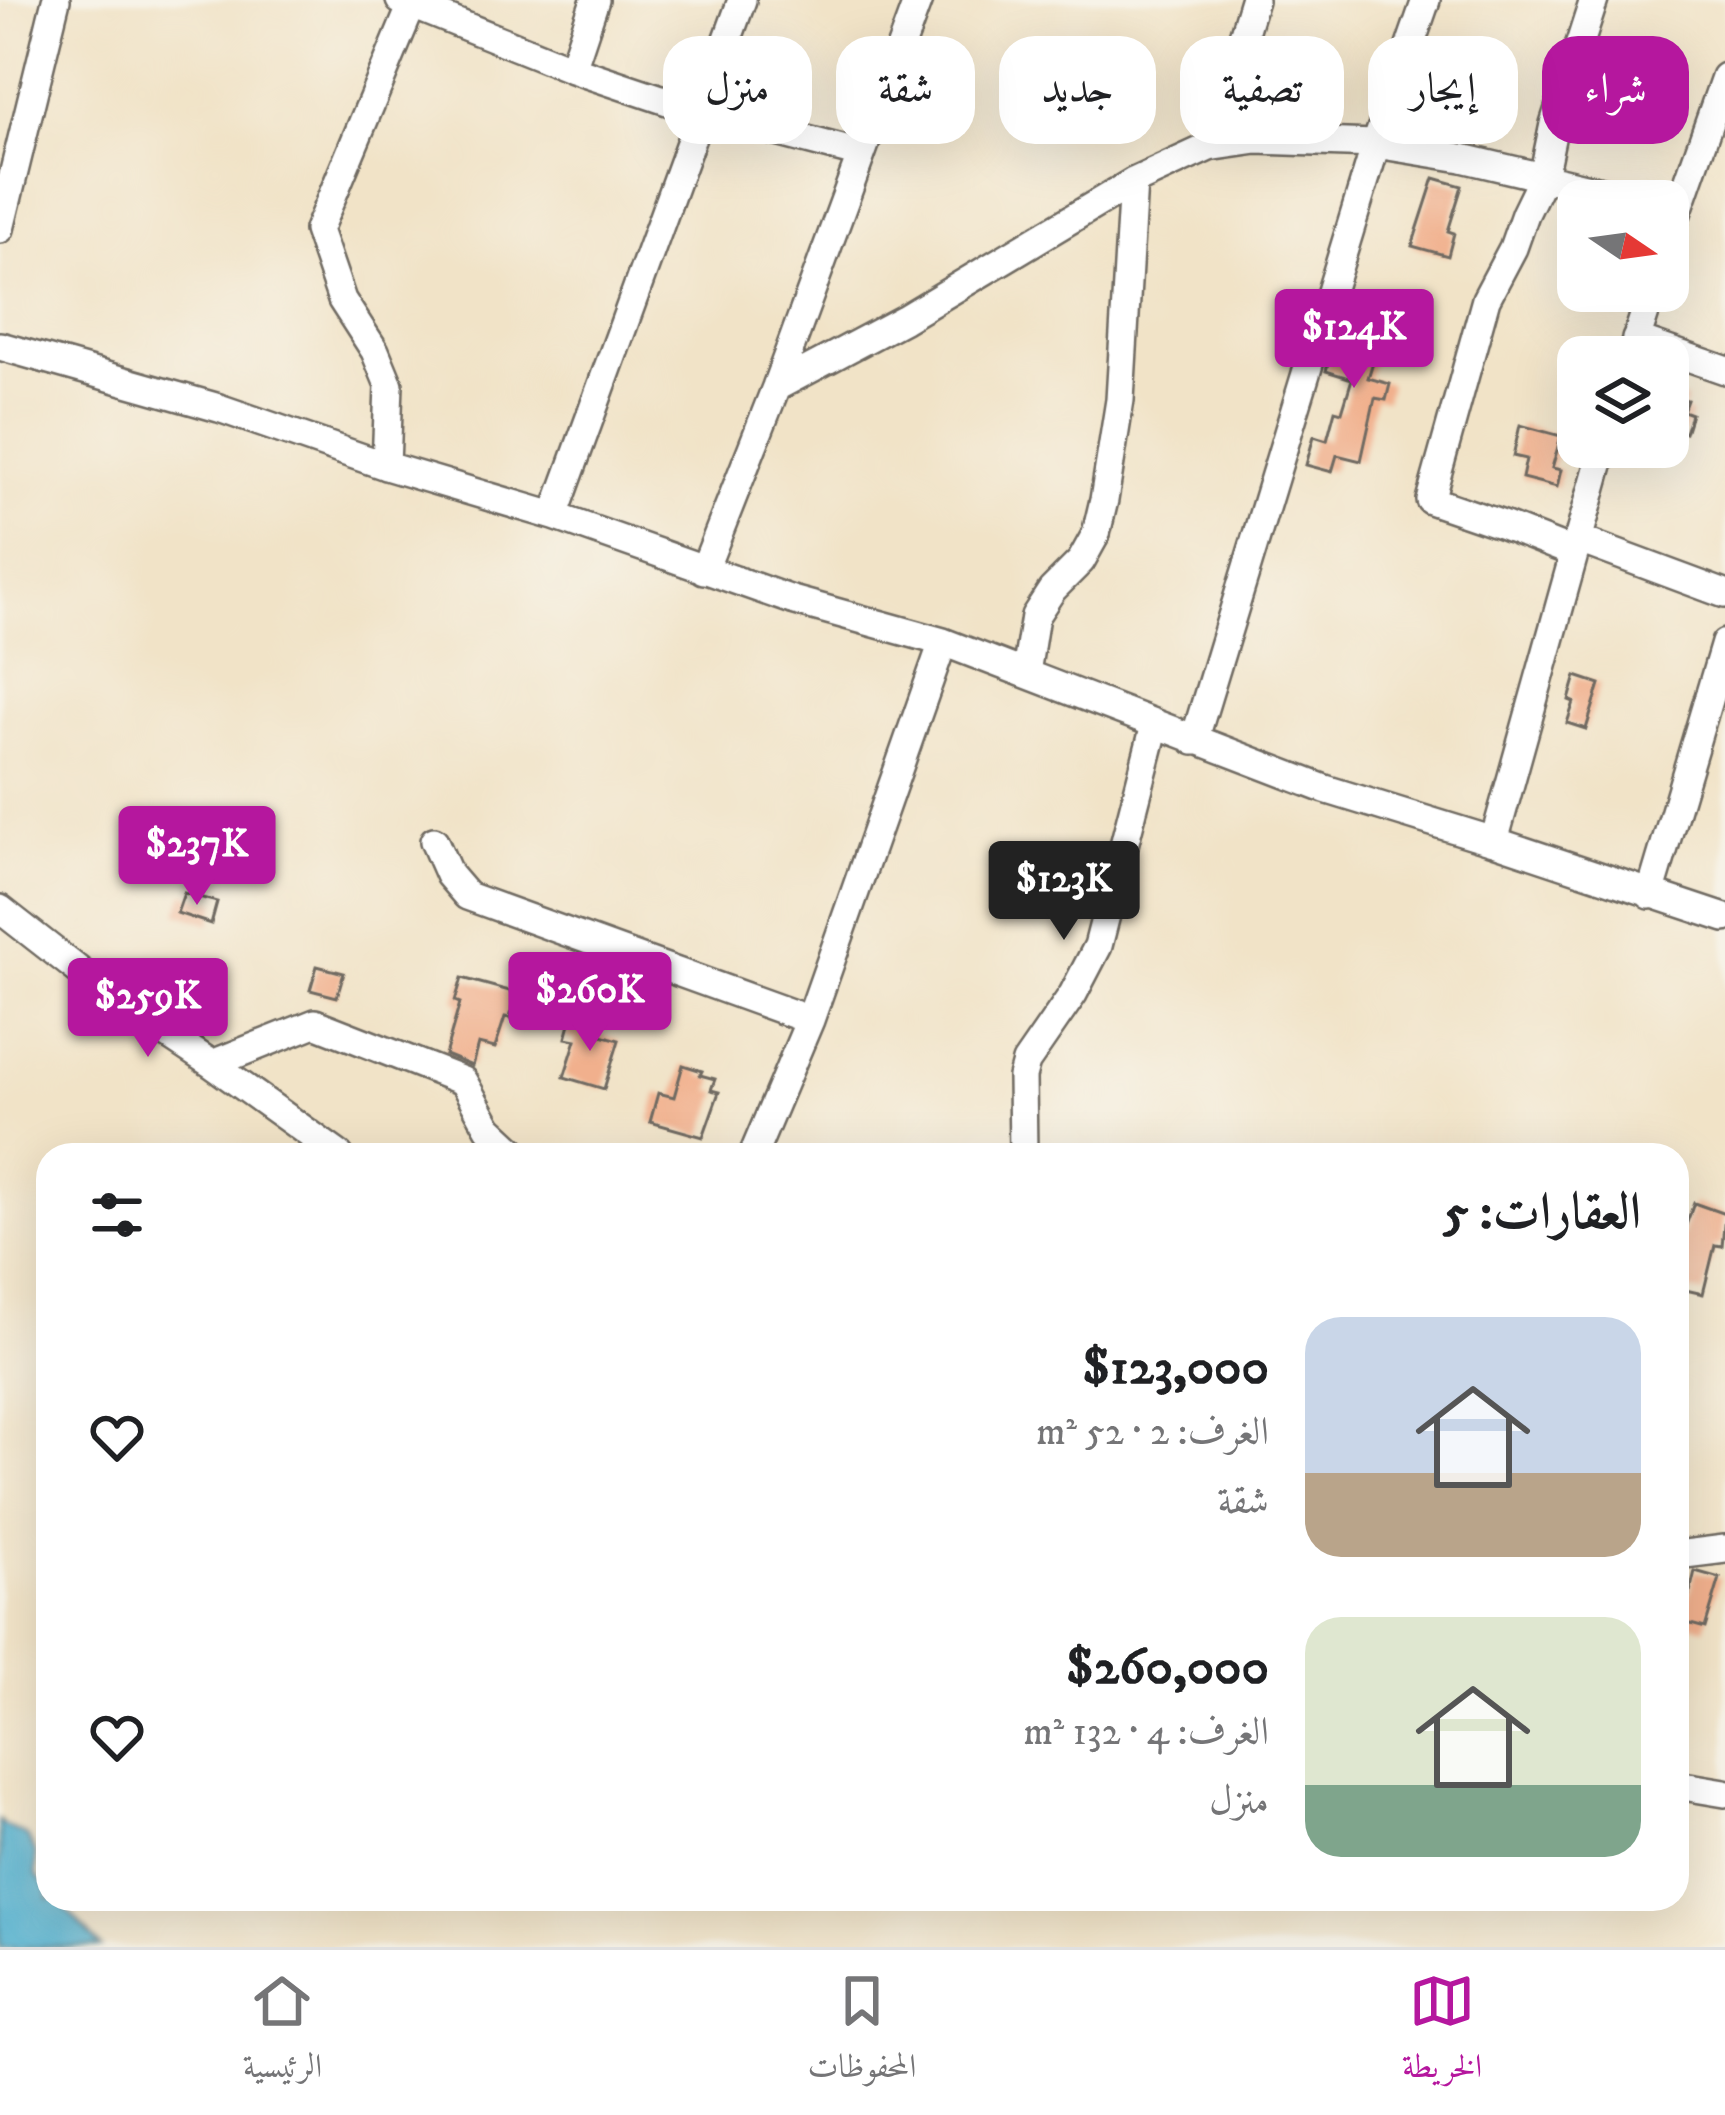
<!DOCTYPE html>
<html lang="ar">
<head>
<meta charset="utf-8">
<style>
	:root { --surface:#fff; --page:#f6f6f6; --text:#202124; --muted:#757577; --line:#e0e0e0; --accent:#b5179e }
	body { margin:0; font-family:"IM FELL DW Pica",Amiri,serif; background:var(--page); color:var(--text); direction:rtl; height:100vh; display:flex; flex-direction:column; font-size:45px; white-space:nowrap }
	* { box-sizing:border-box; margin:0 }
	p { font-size:39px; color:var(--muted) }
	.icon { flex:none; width:66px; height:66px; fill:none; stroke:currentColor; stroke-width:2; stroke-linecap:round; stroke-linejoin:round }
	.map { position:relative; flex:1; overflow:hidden; direction:ltr }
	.panel { position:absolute; left:36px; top:1143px; width:1653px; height:768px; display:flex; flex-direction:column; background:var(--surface); border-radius:36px; box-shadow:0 12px 48px #0002; direction:rtl }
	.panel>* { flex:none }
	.banner { position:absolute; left:36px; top:36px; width:1653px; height:108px; direction:rtl; display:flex; gap:24px }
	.needle { width:78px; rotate:103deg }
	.fabs { position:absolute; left:1557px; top:180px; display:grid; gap:24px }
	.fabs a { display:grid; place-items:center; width:132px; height:132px; border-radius:24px; background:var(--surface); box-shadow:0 12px 48px #0002; font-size:60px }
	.price { position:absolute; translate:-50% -102px; padding:0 27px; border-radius:12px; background:var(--accent); color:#fff; font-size:39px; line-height:78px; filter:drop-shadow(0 3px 6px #0008) }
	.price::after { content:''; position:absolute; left:50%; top:72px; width:36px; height:27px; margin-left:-18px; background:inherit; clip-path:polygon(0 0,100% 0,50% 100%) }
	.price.current { background:#222; color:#fff }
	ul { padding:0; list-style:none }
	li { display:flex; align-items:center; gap:36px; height:300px; padding:0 48px }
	li span { display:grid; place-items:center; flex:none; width:336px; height:240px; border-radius:36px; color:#555 }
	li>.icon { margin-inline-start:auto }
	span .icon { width:144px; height:144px; fill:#fffc; stroke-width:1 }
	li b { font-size:51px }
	h2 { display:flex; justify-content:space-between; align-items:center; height:144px; padding:0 48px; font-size:51px }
	.pill { padding:0 42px; border-radius:36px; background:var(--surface); box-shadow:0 12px 48px #0002; font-size:42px; line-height:108px }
	.pill.current { background:var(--accent); color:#fff }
	.menu { display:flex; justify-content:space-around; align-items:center; height:168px; border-top:3px solid var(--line); background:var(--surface); font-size:33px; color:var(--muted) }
	.menu a { display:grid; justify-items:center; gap:6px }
	.menu .current { color:var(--accent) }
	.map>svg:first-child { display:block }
	.water { fill:#4faecd; stroke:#3d6c7c; stroke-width:3 }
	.building { fill:#f1b08d }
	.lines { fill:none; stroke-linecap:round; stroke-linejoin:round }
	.minor-casing { stroke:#706b62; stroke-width:32 }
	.minor { stroke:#fff; stroke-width:27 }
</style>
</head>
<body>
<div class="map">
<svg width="1725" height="1947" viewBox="0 0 1725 1947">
	<rect width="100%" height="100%" fill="#f7f3e8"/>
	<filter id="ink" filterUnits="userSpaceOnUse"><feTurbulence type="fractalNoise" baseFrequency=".00833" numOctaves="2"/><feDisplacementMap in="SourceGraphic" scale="24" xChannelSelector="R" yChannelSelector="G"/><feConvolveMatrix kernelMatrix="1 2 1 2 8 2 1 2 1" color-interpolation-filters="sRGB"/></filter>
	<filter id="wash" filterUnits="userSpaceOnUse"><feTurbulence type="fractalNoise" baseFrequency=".004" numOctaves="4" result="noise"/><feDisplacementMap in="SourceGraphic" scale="48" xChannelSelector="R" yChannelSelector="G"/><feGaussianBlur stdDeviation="2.7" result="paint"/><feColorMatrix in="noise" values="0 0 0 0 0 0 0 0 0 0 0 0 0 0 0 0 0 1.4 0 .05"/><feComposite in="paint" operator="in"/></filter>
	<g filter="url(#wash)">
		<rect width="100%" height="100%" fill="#f1e3c7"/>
		<!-- water -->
		<path class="water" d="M0,1821L5,1826L27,1836L36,1854V1875L48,1889V1899H57L101,1947H0Z"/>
		<g id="blocks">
			<!-- building -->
			<path class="building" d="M1434,178L1462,186L1448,231L1454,233L1448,256L1412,246Z
				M1372,295L1392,301L1368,378L1390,384L1386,400L1375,398L1361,461L1337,455L1332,472L1306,465L1314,436L1327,440L1335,410L1342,412L1352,379L1326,371L1334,343L1337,344L1340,337L1356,343Z
				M1668,394L1687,400L1683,411L1691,414L1685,433L1677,430L1671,448H1668Z
				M1520,425L1561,436L1552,468L1561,470L1557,487L1522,478L1526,459L1513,456Z
				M1576,676L1600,684L1586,729L1567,723L1574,702L1569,700Z
				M184,893L217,902L211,924L177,913Z
				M591,960L646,980L642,994L587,978Z
				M317,966L344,973L337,997L310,990Z
				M462,978L517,993L510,1018L505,1017L495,1048L478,1044L472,1066L445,1055L460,1003L455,1001Z
				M572,1016L593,1022L591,1032L619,1040L604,1089L564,1077L576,1040L566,1038Z
				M683,1065L702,1071L700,1075L715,1079L711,1090L719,1092L703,1137L650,1122L658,1093L674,1097Z
				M1694,1203L1725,1214L1722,1246L1715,1245L1703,1294L1677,1288V1235L1682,1236Z
				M1695,1571L1720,1578L1705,1628L1683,1622Z"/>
		</g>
	</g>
	<g filter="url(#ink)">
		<use href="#blocks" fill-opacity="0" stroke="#706b62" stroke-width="3"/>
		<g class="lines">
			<!-- minor casing -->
			<g class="minor-casing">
				<path id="minor" d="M400,0L572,69L700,112L861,154
					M572,69L595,0
					M1209,147L1254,0
					M0,229L56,0
					M1668,239L1725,77
					M1636,339L1725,370
					M0,346L219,408L386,466L554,516L792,600L943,642L1325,789L1494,841L1725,918
					M1631,356L1652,291
					M776,387L904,319L1133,182L1209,147L1257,140L1376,144L1462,158L1644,201
					M386,466L389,385L375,351L342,300L318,230L414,0
					M554,516L742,0
					M1577,539L1725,594
					M1574,553L1503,525L1430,500L1486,299L1513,248L1525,214L1543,177L1554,124L1594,0
					M704,570L776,387L918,0
					M1026,673L1035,616L1052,590L1081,561L1096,534L1104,500L1120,400L1133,182
					M1194,741L1376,144L1426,0
					M434,841L449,875L467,896L810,1020
					M1494,841L1604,447
					M1650,895L1725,643
					M0,909L123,1005L212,1064L339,1155
					M212,1064L315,1023L463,1081L489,1128L518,1155
					M753,1155L810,1020L943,642
					M1023,1155L1022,1077L1026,1062L1073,994L1098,946L1155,725
					M1677,1555L1725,1549
					M1677,1785L1725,1793"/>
			</g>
			<!-- minor -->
			<use href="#minor" class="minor"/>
		</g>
	</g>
</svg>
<div class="fabs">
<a><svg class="needle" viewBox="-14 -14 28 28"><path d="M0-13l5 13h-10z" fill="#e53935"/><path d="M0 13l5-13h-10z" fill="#757577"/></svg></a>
<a><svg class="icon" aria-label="layers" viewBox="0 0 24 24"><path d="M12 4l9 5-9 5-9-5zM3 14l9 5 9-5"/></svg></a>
</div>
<b class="price" style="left:1354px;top:391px">$124K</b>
<b class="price" style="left:197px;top:908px">$237K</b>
<b class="price current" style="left:1064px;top:943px">$123K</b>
<b class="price" style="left:590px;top:1054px">$260K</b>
<b class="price" style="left:148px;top:1060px">$259K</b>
<div class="banner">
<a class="pill current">شراء</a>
<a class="pill">إيجار</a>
<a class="pill">تصفية</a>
<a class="pill">جديد</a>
<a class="pill">شقة</a>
<a class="pill">منزل</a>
</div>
<section class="panel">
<h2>العقارات: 5<svg class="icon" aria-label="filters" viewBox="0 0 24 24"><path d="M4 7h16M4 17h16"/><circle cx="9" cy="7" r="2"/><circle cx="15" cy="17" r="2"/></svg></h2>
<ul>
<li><span style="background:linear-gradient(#c9d6e8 65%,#b9a48a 0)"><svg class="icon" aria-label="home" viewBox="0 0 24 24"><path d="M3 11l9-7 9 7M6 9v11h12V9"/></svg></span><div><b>$123,000</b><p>الغرف: 2 · 52 m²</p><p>شقة</p></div><svg class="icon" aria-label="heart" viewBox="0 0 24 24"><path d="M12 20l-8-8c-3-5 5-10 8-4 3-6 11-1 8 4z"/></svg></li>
<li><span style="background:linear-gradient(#dfe7d0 70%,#7fa58c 0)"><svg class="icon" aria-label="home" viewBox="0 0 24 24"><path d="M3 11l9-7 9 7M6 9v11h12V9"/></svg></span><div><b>$260,000</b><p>الغرف: 4 · 132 m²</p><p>منزل</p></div><svg class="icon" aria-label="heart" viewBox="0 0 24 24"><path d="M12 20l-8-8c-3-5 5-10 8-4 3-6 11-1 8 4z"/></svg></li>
</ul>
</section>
</div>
<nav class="menu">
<a class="current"><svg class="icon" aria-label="map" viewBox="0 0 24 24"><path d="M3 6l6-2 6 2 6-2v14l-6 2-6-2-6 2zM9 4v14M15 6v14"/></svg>الخريطة</a>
<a><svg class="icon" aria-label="saved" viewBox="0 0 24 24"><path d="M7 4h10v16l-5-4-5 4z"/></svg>المحفوظات</a>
<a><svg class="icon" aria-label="home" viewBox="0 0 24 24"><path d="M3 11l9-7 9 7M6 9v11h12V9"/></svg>الرئيسية</a>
</nav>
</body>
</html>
